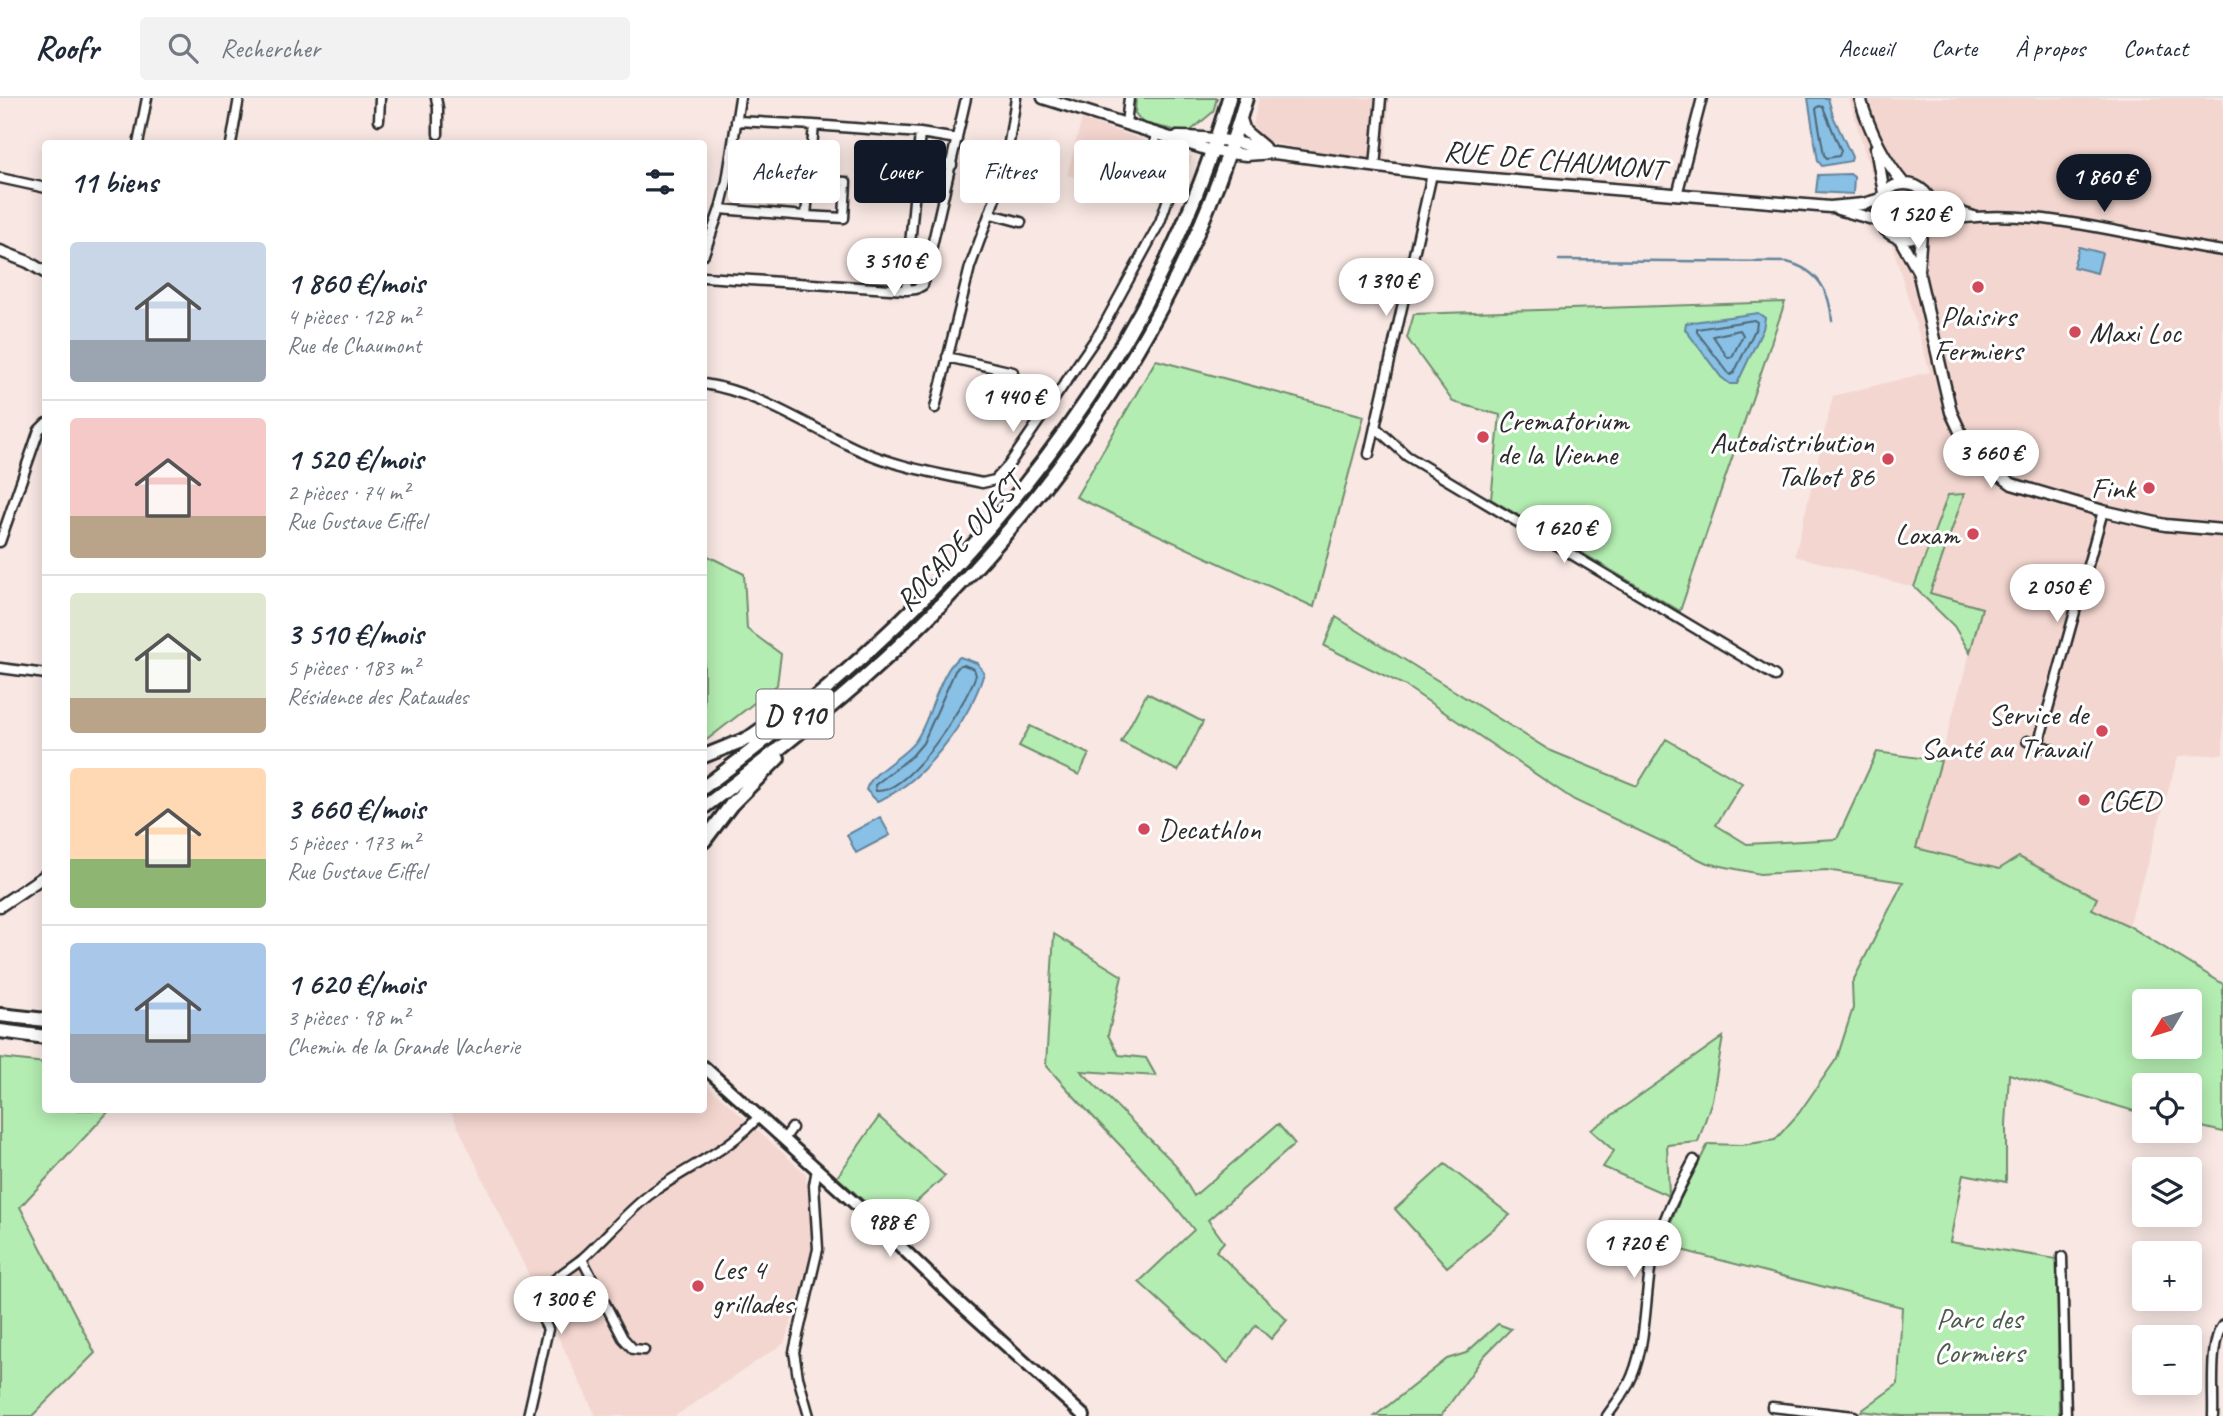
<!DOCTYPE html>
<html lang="fr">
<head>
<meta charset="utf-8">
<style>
	:root { --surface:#fff; --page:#f2f2f3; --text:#1f2937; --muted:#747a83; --line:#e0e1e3; --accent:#111827 }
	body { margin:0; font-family:Caveat,sans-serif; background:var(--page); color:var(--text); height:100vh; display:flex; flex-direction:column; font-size:26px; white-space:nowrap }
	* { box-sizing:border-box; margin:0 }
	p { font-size:23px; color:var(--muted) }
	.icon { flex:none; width:38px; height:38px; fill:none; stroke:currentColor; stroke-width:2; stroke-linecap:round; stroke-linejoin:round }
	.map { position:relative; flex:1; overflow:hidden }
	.panel { position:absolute; left:42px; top:42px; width:665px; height:973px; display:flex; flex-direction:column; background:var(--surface); border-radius:7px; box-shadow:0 4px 18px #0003 }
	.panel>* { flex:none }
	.hud { position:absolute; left:728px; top:42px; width:665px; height:63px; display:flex; gap:14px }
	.needle { width:46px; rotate:232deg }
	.tools { position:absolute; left:2132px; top:891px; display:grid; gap:14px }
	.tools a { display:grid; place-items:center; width:70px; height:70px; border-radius:7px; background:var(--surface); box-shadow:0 4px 18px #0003; font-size:35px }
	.price { position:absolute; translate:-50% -60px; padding:0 16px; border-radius:24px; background:#fff; color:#222; font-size:23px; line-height:46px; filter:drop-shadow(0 2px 4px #0008) }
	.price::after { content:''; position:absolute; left:50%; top:42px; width:21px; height:16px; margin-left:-10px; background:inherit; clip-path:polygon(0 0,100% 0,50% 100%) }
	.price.active { background:var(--accent); color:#fff }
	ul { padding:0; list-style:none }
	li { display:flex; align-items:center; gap:21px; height:175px; padding:0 28px }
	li+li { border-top:2px solid var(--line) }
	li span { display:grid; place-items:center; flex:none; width:196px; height:140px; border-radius:7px; color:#555 }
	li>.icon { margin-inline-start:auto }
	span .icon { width:84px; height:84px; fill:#fffc; stroke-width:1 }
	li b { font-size:30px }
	h2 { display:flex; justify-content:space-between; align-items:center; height:84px; padding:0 28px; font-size:30px }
	.chip { padding:0 24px; border-radius:7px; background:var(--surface); box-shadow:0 4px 18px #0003; font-size:24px; line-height:63px }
	.chip.active { background:var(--accent); color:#fff }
	header { display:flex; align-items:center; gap:42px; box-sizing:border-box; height:98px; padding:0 35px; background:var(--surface); border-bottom:2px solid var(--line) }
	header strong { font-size:33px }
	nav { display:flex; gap:38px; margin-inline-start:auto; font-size:24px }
	.search { width:490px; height:63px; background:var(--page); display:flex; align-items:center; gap:18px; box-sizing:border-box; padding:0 24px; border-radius:7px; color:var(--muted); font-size:26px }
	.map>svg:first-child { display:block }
	.built { fill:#f3d6cf }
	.green { fill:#b4edb1; stroke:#708c6e; stroke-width:2; fill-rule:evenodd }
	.water { fill:#88c0e6; stroke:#63849b; stroke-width:2 }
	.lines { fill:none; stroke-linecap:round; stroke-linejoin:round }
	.shore { stroke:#506776; stroke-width:2 }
	.stream { stroke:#63849b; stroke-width:2.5 }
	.minor-casing { stroke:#2b2b2b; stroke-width:13 }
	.tertiary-casing { stroke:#2b2b2b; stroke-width:15 }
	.secondary-casing { stroke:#2b2b2b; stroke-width:16 }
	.primary-casing { stroke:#2b2b2b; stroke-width:18 }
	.minor { stroke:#fff; stroke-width:8 }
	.tertiary { stroke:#fff; stroke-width:10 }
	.secondary { stroke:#fff; stroke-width:10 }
	.primary { stroke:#fff; stroke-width:12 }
	.poi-dot { fill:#d1495b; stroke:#fff; stroke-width:2.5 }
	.labels { text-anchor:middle; stroke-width:6; stroke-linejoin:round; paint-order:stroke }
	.shield { fill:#fff; stroke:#6b6b6b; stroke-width:2 }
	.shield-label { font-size:28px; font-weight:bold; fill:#2b2b2b }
	.street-label { font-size:30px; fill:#2b2b2b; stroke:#fff }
	.poi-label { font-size:30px; fill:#2b2b2b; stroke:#fff; text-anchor:start }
	.park-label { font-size:30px; fill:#4d5c4c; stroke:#fff }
</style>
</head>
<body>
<header>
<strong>Roofr</strong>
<div class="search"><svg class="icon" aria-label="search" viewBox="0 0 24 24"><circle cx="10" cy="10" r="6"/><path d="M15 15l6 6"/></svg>Rechercher</div>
<nav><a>Accueil</a><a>Carte</a><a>À propos</a><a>Contact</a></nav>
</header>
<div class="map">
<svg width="2223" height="1318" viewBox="0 0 2223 1318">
	<rect width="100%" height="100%" fill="#f8e7e3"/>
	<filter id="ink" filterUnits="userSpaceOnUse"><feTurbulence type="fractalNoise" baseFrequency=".0143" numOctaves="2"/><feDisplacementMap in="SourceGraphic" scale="14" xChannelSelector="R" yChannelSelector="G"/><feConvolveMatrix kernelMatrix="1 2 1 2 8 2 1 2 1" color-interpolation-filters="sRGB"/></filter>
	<g filter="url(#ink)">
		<!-- built -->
		<path class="built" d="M1259,0H1389L1385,65L1266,44L1253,27Z
			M1849,0H2223V656L2178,658L2129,828L2092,811L2097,800L1999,771L1916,750L1982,511L1930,495L1948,397L1914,489L1795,458L1833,298L1930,274Z
			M1082,21L1192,59L1174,107L1067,77Z
			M704,984L806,1076L813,1159L784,1245L675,1318H596L450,1012H704Z"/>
		<!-- green -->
		<path class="green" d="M1136,0H1217L1213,14L1188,35L1143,25L1135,15Z
			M1785,204L1680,513L1491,401L1500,317L1453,304L1407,240L1414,216Z
			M1156,262L1364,318L1314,509L1076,399Z
			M1964,396L1930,495L1982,510L1970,555L1954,528L1914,489L1948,397Z
			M704,456L744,476L747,531L781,556L777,587L704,644Z
			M1336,519L1549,652L1637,688L1666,641L1742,685L1716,727L1747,746L1837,741L1877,654L1941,663L1916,750L1999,771L2019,759L2097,800L2092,811L2129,828L2223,886V1034L2189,1026V987H2144V1016L2009,976L2006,1027V1084L1963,1076L1950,1144L2057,1161L2059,1318H1903L1861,1313L1898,1286L1902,1209L1662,1147L1680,1102L1708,1046L1742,1047L1775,1042L1799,1015L1837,960L1853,910L1852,885L1903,784L1826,772L1760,776L1707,765L1574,702L1404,587L1324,548ZM2144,903H2189V948H2144Z
			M1147,595L1203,624L1178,673L1121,644Z
			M1030,628L1089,656L1079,677L1019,648Z
			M1054,836L1122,878L1108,937L1119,957L1146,960L1156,978L1081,973L1175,1066L1194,1098L1278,1026L1295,1046L1208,1122L1224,1144L1216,1153L1287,1222L1271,1241L1256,1227L1228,1265L1139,1184L1194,1132C1149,1073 1094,1023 1046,967Z
			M1723,939L1712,1002L1698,1044L1667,1047L1669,1098L1603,1069L1614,1053L1591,1032Z
			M0,960L45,965L46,1012H110L20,1109L95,1255L32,1318H0Z
			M879,1019L945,1078L891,1127L837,1079Z
			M1445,1066L1510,1117L1447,1169L1395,1111Z
			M1498,1226L1511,1231L1484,1258L1441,1318H1375L1447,1261L1466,1255Z"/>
		<!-- water -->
		<path class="water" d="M1808,0H1828L1833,18L1852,59L1851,63L1822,68L1818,63Z
			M1850,76L1854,79L1853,96L1816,94L1818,77Z
			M2079,149L2102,155L2097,175L2073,169Z
			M1758,215L1765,220L1763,231L1737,286H1730L1721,279L1685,231L1686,225Z
			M960,559L977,565L984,575C970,621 923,686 877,703L866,692C871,673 904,660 916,642C930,623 941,569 960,559Z
			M880,719L890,737L856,755L847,737Z"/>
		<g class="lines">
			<!-- shore -->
			<path class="shore" d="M1819,8L1823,9L1841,53L1839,58L1827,60L1824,57L1816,11Z
				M1754,222L1757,224L1756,230L1734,275L1730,277L1697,234V231Z
				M1740,232L1743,237L1732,259L1728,260L1713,238Z
				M964,567L974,571L976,577C965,607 910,695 876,693L875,687L912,658L923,645L955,573L960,567Z"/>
			<!-- stream -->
			<path class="stream" d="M1559,162L1787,164C1818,172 1830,193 1832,223"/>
			<!-- minor casing -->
			<g class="minor-casing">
				<path id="minor" d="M436,0L438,10V36
					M379,22L380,0
					M1126,26L1129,0
					M814,27L920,35L906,192L916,191L923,187L966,0
					M920,35L957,41
					M138,46L147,0
					M231,46L239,0
					M917,64L952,67
					M1375,69L1381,0
					M0,80L46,90
					M1677,97L1702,0
					M1930,104L1974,118
					M720,111L806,118L814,27L736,23
					M991,116L1021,124
					M806,118L844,120L846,84L809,82
					M1928,127C2022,101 2129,140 2223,153
					M704,156L720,111L727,83L740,0
					M704,179L906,192
					M947,259L1013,274
					M704,286C758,294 807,328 857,351C896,369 940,376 982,385L995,382L1008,368L1100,234L1160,124L1172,89L1173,80L1170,71L1155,43V36
					M935,310L970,169L1004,76L1016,0
					M1375,329L1407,358L1775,578
					M1369,356L1432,76
					M0,444L39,332L46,325
					M0,570L46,576
					M2027,643L2051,651
					M2038,647L2103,413
					M784,1041L792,1030
					M2062,1159L2066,1318
					M582,1161L623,1240L633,1251L644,1252
					M1772,1309L1854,1318
					M528,1318L548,1231C544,1223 538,1215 539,1206C541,1186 569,1172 583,1160C605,1140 625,1116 649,1097C685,1069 729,1054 759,1018
					M809,1318L798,1279L794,1254L818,1151L814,1087L817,1071
					M1607,1318C1614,1308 1622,1298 1628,1287C1647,1251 1644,1205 1651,1166C1658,1129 1677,1094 1694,1062
					M2213,1318C2214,1296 2209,1243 2223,1227"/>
			</g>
			<!-- tertiary casing -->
			<g class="tertiary-casing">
				<path id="tertiary" d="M1043,0L1212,53L1246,57L1274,55L1432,76L1830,109L1863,106L1881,101
					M1860,0C1869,31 1883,61 1904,86
					M1240,18L1245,33L1264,49
					M1178,39C1210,39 1240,43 1270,54
					M1876,50L1884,95
					M1878 113a27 27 0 1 1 54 0a27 27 0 1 1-54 0Z
					M1838,111L1880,123
					M1899,139L1918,173L1951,314L1964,342L1984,366L2012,386L2103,413L2165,427L2223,432
					M0,153L28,164L46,175
					M1918,172L1921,135
					M0,808L46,777"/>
			</g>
			<!-- secondary casing -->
			<g class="secondary-casing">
				<path id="secondary" d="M704,969L870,1119L957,1203L1084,1318"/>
			</g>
			<!-- primary casing -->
			<g class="primary-casing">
				<path id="primary" d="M704,658L749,640L780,618
					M704,689C942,512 1145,291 1229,0
					M704,709C758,668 813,625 864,580C1039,424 1181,227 1246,0
					M704,743L731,707L778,660
					M0,917L46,922
					M0,933L46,939"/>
			</g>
			<!-- minor -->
			<use href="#minor" class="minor"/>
			<!-- tertiary -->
			<use href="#tertiary" class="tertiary"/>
			<!-- secondary -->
			<use href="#secondary" class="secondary"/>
			<!-- primary -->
			<use href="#primary" class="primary"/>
		</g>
	</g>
	<!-- markers -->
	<g class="poi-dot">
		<circle cx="1978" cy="189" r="7"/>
		<circle cx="2075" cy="234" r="7"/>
		<circle cx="1483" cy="339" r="7"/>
		<circle cx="1888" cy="361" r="7"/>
		<circle cx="2149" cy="390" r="7"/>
		<circle cx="1973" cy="436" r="7"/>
		<circle cx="2102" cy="633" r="7"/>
		<circle cx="2084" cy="702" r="7"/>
		<circle cx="1144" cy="731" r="7"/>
		<circle cx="698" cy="1188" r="7"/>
	</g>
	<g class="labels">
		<!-- shield labels -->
		<rect class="shield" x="756.5" y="591.5" width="77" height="49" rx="5"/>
		<g class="shield-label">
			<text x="795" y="626">D 910</text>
		</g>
		<!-- street labels -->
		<g class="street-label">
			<text transform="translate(1554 62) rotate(5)" y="10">RUE DE CHAUMONT</text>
			<text transform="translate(959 444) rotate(-48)" y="10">ROCADE OUEST</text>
		</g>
		<!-- poi labels -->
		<g class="poi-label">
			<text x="1978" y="228" text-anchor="middle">Plaisirs<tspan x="1978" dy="34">Fermiers</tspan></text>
			<text x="2089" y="244">Maxi Loc</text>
			<text x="1497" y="332">Crematorium<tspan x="1497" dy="34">de la Vienne</tspan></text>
			<text x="1874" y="354" text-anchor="end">Autodistribution<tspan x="1874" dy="34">Talbot 86</tspan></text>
			<text x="2135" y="400" text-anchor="end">Fink</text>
			<text x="1959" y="446" text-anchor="end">Loxam</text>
			<text x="2088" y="626" text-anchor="end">Service de<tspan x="2088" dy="34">Santé au Travail</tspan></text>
			<text x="2098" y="712">CGED</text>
			<text x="1158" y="741">Decathlon</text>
			<text x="712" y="1181">Les 4<tspan x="712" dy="34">grillades</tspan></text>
		</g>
		<!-- park labels -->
		<g class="park-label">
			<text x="1979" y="1230">Parc des<tspan x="1979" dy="34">Cormiers</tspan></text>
		</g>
	</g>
</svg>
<div class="tools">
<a><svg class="needle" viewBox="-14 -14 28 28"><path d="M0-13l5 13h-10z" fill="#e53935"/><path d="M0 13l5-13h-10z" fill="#747a83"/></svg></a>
<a><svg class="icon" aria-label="locate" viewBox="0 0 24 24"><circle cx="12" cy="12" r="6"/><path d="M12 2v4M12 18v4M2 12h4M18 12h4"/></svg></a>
<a><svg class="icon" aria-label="layers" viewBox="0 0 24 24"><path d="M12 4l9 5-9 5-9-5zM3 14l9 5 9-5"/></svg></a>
<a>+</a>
<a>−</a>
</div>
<b class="price active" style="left:2104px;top:116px">1 860 €</b>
<b class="price" style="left:1918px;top:153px">1 520 €</b>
<b class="price" style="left:894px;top:200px">3 510 €</b>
<b class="price" style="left:1386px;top:220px">1 390 €</b>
<b class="price" style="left:1013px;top:336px">1 440 €</b>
<b class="price" style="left:1991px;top:392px">3 660 €</b>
<b class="price" style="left:1564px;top:467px">1 620 €</b>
<b class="price" style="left:2057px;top:526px">2 050 €</b>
<b class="price" style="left:890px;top:1161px">988 €</b>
<b class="price" style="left:1634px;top:1182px">1 720 €</b>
<b class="price" style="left:561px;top:1238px">1 300 €</b>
<div class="hud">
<a class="chip">Acheter</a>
<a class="chip active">Louer</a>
<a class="chip">Filtres</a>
<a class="chip">Nouveau</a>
</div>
<section class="panel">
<h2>11 biens<svg class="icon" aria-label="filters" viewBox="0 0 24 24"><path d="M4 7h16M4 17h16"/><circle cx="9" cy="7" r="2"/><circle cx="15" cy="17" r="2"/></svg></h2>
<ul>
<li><span style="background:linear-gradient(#c9d6e8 70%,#9aa5b1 0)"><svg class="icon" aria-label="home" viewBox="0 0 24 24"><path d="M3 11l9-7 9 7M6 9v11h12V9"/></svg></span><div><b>1 860 €/mois</b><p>4 pièces · 128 m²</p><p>Rue de Chaumont</p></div></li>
<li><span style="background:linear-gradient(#f6c9c9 70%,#b9a48a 0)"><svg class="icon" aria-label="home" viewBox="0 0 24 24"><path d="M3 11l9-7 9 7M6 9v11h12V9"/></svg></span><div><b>1 520 €/mois</b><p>2 pièces · 74 m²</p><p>Rue Gustave Eiffel</p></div></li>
<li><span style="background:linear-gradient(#dfe7d0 75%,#b9a48a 0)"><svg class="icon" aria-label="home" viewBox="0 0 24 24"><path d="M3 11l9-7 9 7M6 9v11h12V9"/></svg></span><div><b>3 510 €/mois</b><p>5 pièces · 183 m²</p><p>Résidence des Rataudes</p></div></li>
<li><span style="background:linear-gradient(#ffd9b3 65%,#8fb573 0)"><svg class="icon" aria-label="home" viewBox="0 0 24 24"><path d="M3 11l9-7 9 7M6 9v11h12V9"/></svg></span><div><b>3 660 €/mois</b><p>5 pièces · 173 m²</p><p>Rue Gustave Eiffel</p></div></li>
<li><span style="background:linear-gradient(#a9c7e8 65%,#9aa5b1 0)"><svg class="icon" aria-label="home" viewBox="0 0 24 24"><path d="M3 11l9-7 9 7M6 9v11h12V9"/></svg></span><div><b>1 620 €/mois</b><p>3 pièces · 98 m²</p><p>Chemin de la Grande Vacherie</p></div></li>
</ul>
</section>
</div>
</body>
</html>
